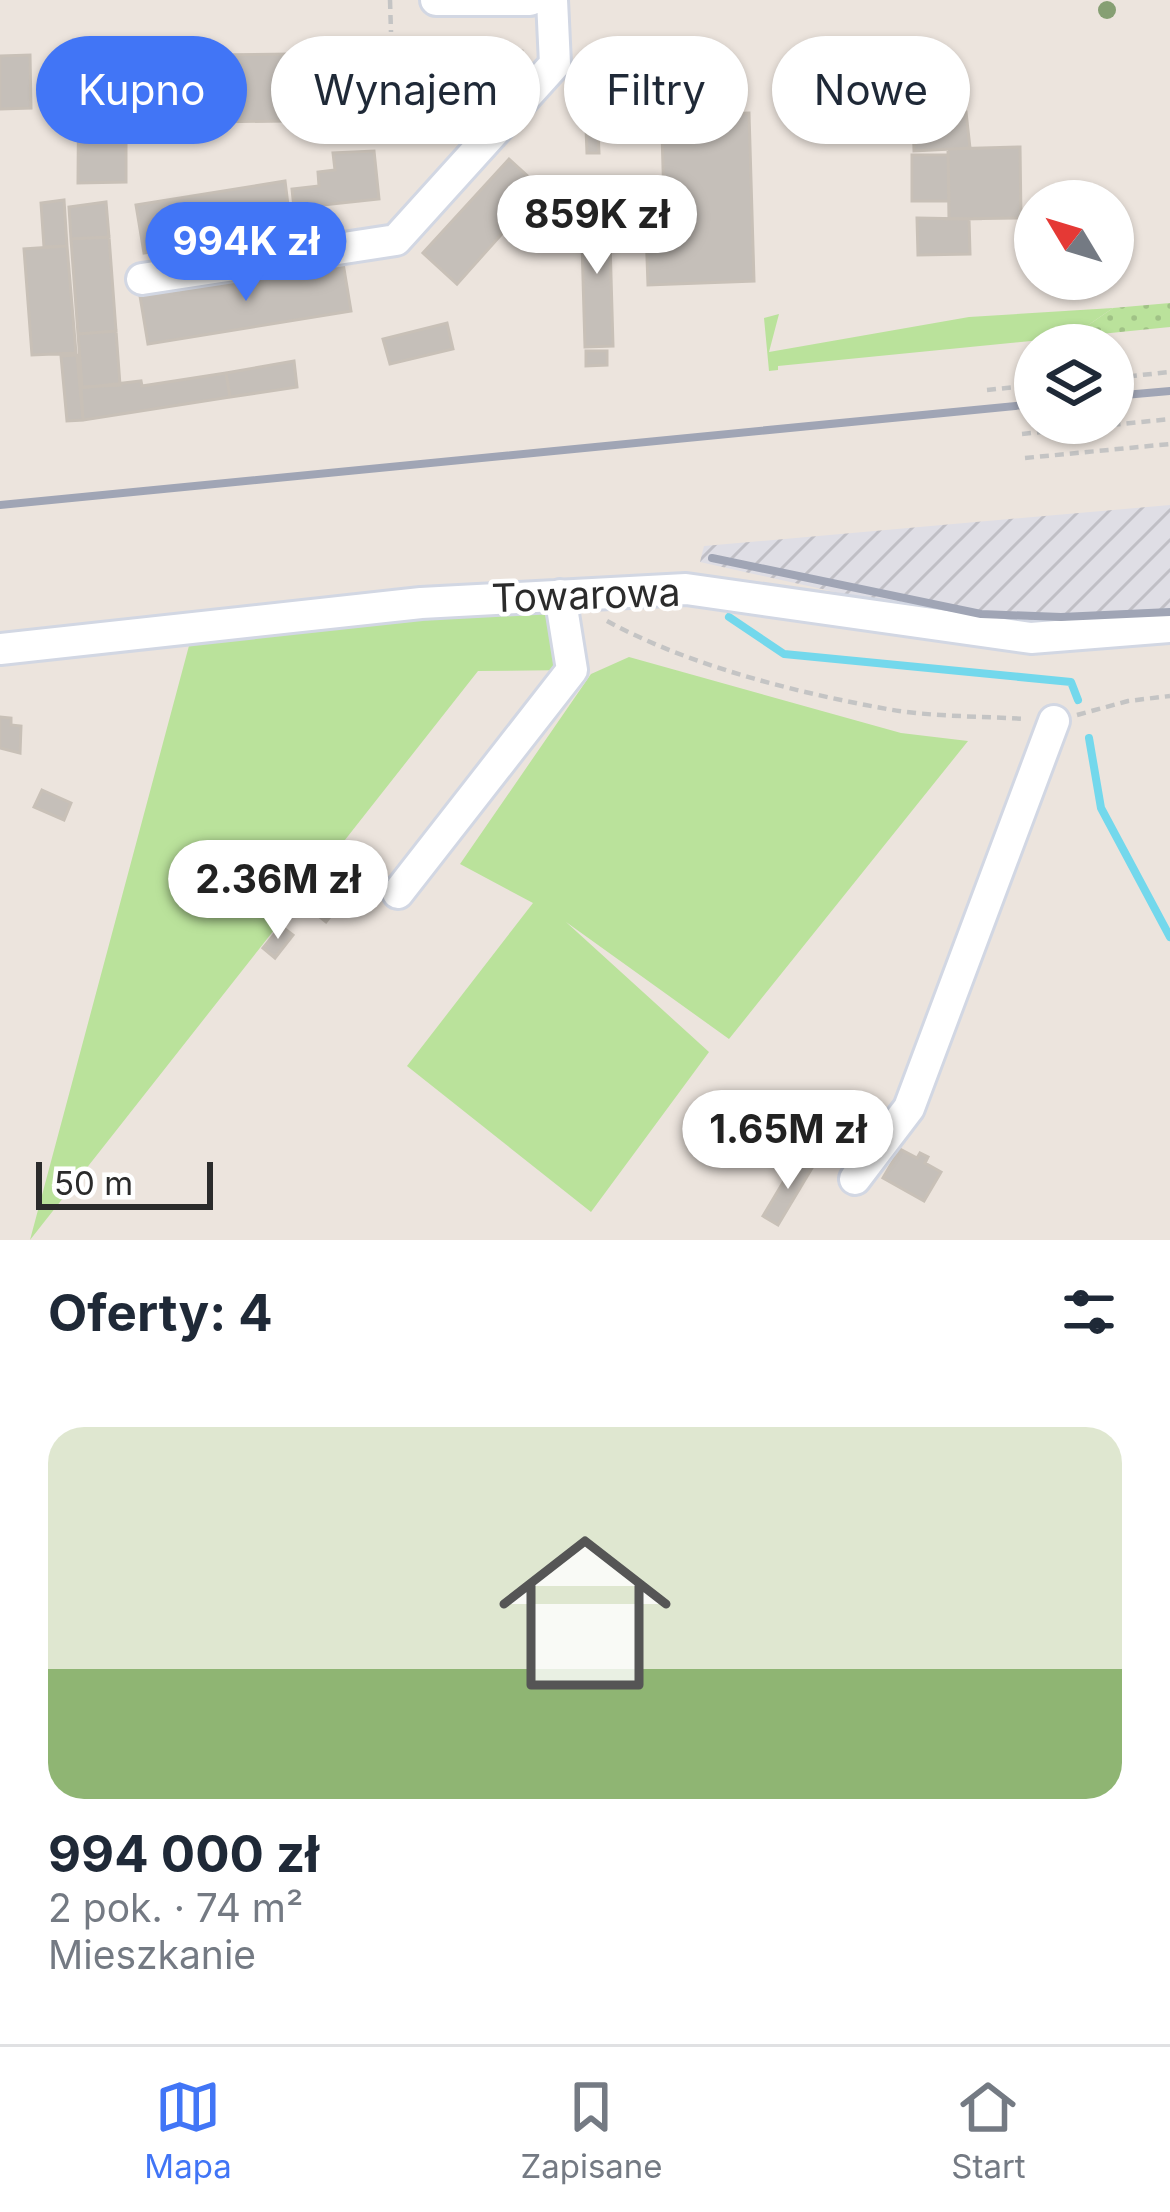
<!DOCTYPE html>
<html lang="pl">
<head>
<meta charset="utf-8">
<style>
	:root { --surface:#fff; --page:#f2f2f3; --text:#1f2937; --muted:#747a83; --line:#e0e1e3; --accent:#4175f6 }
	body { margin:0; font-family:Inter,sans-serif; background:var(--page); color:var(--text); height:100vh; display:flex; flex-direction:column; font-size:45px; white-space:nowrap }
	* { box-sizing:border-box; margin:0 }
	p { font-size:39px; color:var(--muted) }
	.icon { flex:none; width:66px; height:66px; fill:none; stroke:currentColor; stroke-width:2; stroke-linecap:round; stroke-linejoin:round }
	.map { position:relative; height:1240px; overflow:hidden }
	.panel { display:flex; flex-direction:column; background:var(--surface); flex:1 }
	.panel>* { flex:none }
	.top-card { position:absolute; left:36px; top:36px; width:1098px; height:108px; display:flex; gap:24px }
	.needle { width:78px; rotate:308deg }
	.fabs { position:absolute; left:1014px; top:180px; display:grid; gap:24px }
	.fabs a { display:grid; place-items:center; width:120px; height:120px; border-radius:50%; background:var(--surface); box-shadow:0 3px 9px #0004; font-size:60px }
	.scale { position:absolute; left:36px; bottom:30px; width:177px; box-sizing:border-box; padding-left:12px; border:6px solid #2b2b2b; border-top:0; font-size:33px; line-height:42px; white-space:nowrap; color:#2b2b2b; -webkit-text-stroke:9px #fff; paint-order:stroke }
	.price { position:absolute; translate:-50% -102px; padding:0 27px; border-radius:42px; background:#fff; color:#222; font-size:39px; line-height:78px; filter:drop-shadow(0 3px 6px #0008) }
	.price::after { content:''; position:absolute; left:50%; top:72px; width:36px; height:27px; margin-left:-18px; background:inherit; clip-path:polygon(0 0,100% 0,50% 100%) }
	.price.current { background:var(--accent); color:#fff }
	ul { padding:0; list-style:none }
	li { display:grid; align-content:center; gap:24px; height:636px; padding:0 48px }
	li span { display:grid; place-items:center; height:372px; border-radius:36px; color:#555 }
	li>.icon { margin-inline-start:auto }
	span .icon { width:216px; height:216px; fill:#fffc; stroke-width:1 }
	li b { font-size:51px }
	h2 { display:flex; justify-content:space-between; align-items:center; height:144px; padding:0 48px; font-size:51px }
	.chip { padding:0 42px; border-radius:54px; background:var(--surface); box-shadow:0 3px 9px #0004; font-size:42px; line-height:108px }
	.chip.current { background:var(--accent); color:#fff }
	.menu { display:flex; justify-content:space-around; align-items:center; height:168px; border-top:3px solid var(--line); background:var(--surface); font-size:33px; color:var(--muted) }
	.menu a { display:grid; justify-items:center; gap:6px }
	.menu .current { color:var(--accent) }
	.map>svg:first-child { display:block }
	.industrial { fill:url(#industrial-furrows) }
	.grass { fill:#bae29b }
	.garden { fill:url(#garden-dots) }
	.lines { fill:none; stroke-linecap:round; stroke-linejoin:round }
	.stream { stroke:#73d8ec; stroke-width:8 }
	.building { fill:#c5bfb9; stroke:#c8c0b7; stroke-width:3 }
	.minor-casing { stroke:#d2d7e3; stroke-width:36 }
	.path { stroke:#c4c4c4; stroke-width:4.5; stroke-dasharray:9 6; stroke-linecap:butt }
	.minor { stroke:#fff; stroke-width:30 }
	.rail { stroke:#a0a5b5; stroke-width:8 }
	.tree { fill:#869f73 }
	.labels { text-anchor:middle; stroke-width:9; stroke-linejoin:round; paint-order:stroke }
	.street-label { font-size:39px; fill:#2b2b2b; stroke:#fff }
</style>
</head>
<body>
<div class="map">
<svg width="1170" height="1240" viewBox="0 0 1170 1240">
	<defs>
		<pattern id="industrial-furrows" width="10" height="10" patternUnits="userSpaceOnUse" patternTransform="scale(3)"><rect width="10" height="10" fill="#dfdee5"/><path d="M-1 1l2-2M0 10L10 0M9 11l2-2" fill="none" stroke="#c0bfc5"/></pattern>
		<pattern id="garden-dots" width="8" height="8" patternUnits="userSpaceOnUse" patternTransform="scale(3)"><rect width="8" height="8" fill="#bae29b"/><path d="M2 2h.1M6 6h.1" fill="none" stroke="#a0c286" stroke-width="1.8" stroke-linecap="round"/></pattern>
	</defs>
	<rect width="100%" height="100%" fill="#ece4dd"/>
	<!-- industrial -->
	<path class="industrial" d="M1170,505V616L1044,624L998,622L908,608L700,562L704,546Z"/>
	<!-- grass -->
	<path class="grass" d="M1113,308L1071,337L778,366V370L769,371L764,318L779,314L769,352L969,317Z
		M560,595L572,670L478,671L30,1240L194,627Z
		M629,657L901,733L968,741L729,1039L566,922L709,1052L591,1212L407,1066L533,903L460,864L591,674Z"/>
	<!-- garden -->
	<path class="garden" d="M1170,303V327L1071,337L1113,308Z"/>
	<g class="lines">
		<!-- stream -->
		<path class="stream" d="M729,617L784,654L1071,682L1078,700
			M1089,738L1101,808L1170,937"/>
	</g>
	<!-- building -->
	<path class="building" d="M522,51V76L491,77L492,118L211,122V55Z
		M135,53H211V90L134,91Z
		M30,55L31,108L0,109V56Z
		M125,57V60H135V97L126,98V182L78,183L79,58Z
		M966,112L970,148L914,151L913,114Z
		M749,113L754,281L648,285L645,202H664L662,132H679V115Z
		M586,128H598L599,153H587Z
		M1020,147L1021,218L949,219L948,149Z
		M374,151L379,199L294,208L292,189L319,186L318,172L335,170L333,153Z
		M912,155H948L949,201H912Z
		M509,159L542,189L457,284L423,253Z
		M285,181L291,229L144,253L136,205Z
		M64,200L67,246L44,247L41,203Z
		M106,202L109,237L71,239L69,207Z
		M609,207L613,346L585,347L581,209Z
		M917,218L969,219L970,254L918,255Z
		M109,237L116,331L78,334L71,239Z
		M67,246L76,353L32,355L24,249Z
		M343,263L351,311L148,344L140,296Z
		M447,323L453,349L390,364L383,339Z
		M116,331L120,385L82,387L78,334Z
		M586,351H607V365L586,366Z
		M77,355L83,420L67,421L61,356Z
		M294,361L297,387L230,397L226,373Z
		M226,373L230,397L83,420L81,388L141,381L142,386Z
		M0,717L11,718V725L21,726L20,753L0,748Z
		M42,790L71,803L64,820L34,807Z
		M322,873L348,894L326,922L300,901Z
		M281,926L293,935L275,958L263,948Z
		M743,1097L770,1114L749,1150L721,1134Z
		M900,1149L917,1158L920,1153L928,1157L925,1163L941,1172L924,1201L883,1178Z
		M797,1159L812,1168L778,1225L763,1216Z"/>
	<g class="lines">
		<!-- minor casing -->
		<g class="minor-casing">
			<path id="minor" d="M436,0H530
				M142,279L396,240L555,64L552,0
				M0,649L421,603L686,589L1031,638L1170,627
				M398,893L572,670L560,595
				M855,1179L909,1108L1054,721"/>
		</g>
		<!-- path -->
		<path class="path" d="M390,0L391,32
			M1113,378L1170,372
			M987,390L1035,385
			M1022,434L1170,419
			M1025,458L1170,444
			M607,621C690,666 794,692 887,709C931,717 980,716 1025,719
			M1077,715L1128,701L1170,696"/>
		<!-- minor -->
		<use href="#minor" class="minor"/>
		<!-- rail -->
		<path class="rail" d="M1113,396L1170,391
			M0,505L1035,404
			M712,558L981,614L1061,617L1170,612"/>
	</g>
	<!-- trees -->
	<circle class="tree" cx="1107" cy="10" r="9"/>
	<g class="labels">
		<!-- street labels -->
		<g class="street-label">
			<text transform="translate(586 595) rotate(-2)" y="14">Towarowa</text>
		</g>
	</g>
</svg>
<div class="fabs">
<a><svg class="needle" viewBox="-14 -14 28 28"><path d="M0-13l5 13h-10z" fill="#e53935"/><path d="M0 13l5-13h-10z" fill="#747a83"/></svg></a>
<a><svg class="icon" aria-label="layers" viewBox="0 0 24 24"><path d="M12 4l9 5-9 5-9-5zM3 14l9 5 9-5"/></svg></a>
</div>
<div class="scale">50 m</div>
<b class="price" style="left:597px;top:277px">859K zł</b>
<b class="price current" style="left:246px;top:304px">994K zł</b>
<b class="price" style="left:278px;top:942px">2.36M zł</b>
<b class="price" style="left:788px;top:1192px">1.65M zł</b>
<div class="top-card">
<a class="chip current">Kupno</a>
<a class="chip">Wynajem</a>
<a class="chip">Filtry</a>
<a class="chip">Nowe</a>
</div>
</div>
<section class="panel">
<h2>Oferty: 4<svg class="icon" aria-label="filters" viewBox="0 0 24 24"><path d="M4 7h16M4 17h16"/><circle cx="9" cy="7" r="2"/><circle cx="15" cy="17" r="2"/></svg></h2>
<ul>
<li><span style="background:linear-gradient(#dfe7d0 65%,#8fb573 0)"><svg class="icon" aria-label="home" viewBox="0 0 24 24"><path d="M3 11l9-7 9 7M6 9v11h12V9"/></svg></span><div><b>994 000 zł</b><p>2 pok. · 74 m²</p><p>Mieszkanie</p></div></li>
</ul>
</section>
<nav class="menu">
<a class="current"><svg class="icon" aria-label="map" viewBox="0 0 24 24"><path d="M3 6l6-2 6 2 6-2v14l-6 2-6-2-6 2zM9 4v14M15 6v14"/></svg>Mapa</a>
<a><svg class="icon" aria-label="saved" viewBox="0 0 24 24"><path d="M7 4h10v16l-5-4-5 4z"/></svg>Zapisane</a>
<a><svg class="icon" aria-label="home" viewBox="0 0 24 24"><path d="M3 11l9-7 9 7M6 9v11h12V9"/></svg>Start</a>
</nav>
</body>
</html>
